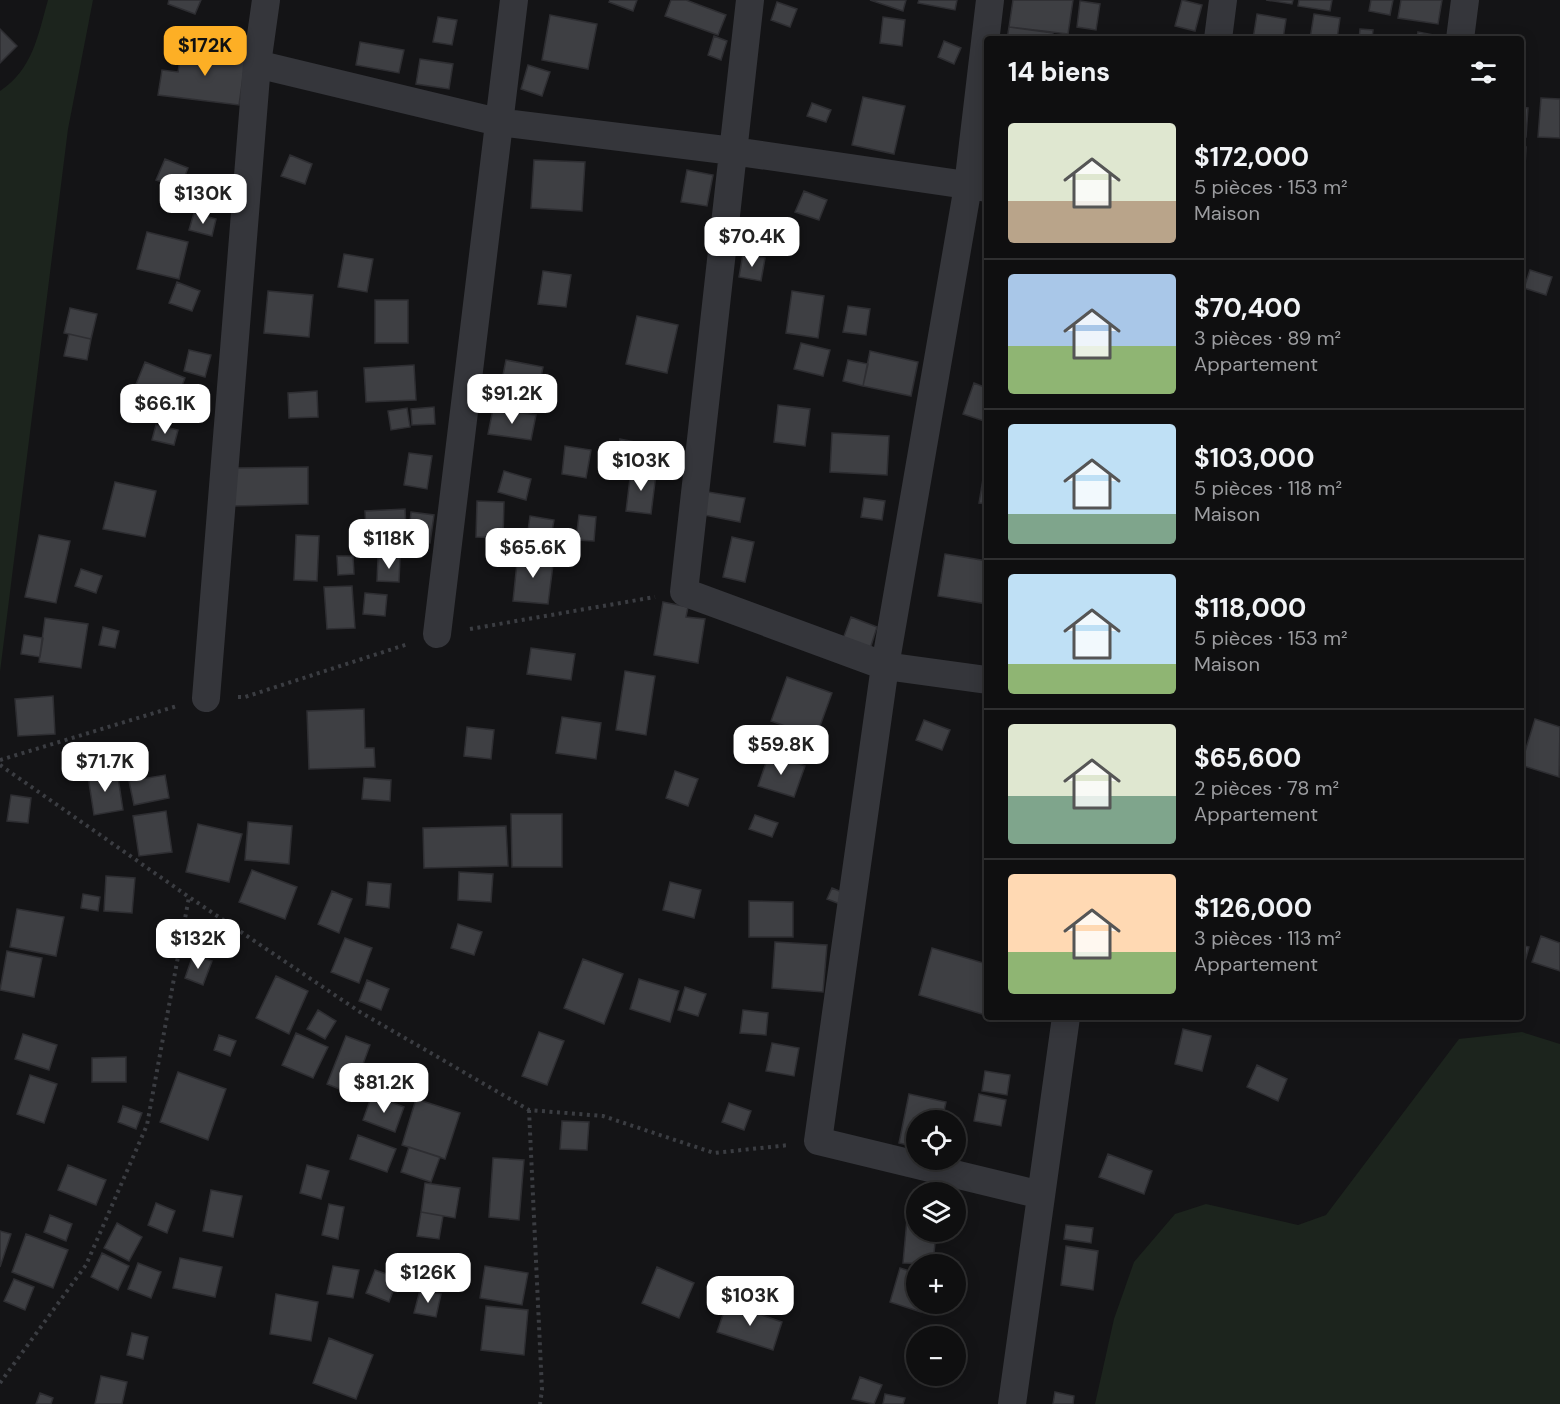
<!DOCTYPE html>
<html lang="fr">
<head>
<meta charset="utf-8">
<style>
	:root { --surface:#0f0f10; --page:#1d1d1e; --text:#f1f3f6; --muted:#9b9c9f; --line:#2f2f30; --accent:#fdaf25 }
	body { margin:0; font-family:"DM Sans",sans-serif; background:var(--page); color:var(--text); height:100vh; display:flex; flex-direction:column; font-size:22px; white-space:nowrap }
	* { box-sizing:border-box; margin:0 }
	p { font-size:20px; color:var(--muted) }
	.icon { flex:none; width:33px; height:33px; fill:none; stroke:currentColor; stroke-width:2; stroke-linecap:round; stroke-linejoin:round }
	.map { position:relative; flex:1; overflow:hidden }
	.side { position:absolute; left:984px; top:36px; width:540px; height:984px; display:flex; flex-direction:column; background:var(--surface); border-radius:6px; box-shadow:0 3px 15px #0003,0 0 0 2px var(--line) }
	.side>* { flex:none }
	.controls { position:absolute; left:906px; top:1110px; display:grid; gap:12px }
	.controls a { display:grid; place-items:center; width:60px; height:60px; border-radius:50%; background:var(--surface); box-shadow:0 3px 15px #0003,0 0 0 2px var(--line); font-size:30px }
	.price { position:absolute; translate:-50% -51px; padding:0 14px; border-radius:12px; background:#fff; color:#222; font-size:20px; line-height:39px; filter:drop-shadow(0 2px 3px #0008) }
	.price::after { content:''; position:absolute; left:50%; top:36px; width:18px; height:14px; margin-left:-9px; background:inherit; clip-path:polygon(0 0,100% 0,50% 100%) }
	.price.current { background:var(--accent); color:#111 }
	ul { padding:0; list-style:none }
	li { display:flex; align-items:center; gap:18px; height:150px; padding:0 24px }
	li+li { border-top:2px solid var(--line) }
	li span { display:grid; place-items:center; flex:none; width:168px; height:120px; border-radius:6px; color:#555 }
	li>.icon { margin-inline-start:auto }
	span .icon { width:72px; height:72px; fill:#fffc; stroke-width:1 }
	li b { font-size:26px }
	h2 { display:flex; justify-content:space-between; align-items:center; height:72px; padding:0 24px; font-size:26px }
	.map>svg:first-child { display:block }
	.green { fill:#1c241d }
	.building { fill:#3e3f43; stroke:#2e2e32; stroke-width:1.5 }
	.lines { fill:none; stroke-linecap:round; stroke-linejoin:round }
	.path { stroke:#3b3d42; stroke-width:4; stroke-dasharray:3 4.5; stroke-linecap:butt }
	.minor { stroke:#35363b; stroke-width:28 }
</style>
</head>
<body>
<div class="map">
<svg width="1560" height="1404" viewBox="0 0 1560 1404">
	<rect width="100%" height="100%" fill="#141416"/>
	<!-- green -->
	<path class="green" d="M48,0H93L68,129L0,672V91C33,69 38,35 48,0Z
		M1522,1032L1560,1044V1404H1095L1114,1319L1134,1262L1175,1214L1206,1204L1298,1225L1326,1215L1459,1039Z"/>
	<!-- building -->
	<path class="building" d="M169,0H201L195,14L168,4Z
		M610,0H637L633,11L609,2Z
		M671,0H686L726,15L718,35L665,16Z
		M870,0H906L903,11Z
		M919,0H957L955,10L918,3Z
		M1013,0H1073L1068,34L1009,27Z
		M1182,0L1202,5L1195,31L1175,26Z
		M1266,0H1293L1292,4Z
		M1299,0H1332L1330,11L1298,6Z
		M1371,0H1393L1390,15L1369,11Z
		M1401,0H1442L1438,24L1398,18Z
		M1080,1L1100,4L1096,30L1077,27Z
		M777,2L797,9L790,27L771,20Z
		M1257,14L1286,19L1283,39H1253Z
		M1314,14L1340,18L1337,39H1310Z
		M550,15L597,24L588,69L542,60Z
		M438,17L457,20L452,45L433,42Z
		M883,17L905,20L902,46L880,43Z
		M1009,27L1053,33L1052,39H1007Z
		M0,29L17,46L0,63Z
		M1360,29L1373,30L1372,39H1359Z
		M1418,32L1439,36L1438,39H1417Z
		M714,36L727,41L721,60L708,55Z
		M944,41L961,48L954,64L938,57Z
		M360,42L404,50L399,73L356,65Z
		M182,46L246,56L239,105L158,95L162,70L178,72Z
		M420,59L453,64L449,89L416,84Z
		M528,65L550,72L542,96L521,89Z
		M863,97L905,106L894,154L852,145Z
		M1541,98L1560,99V138L1538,137Z
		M812,103L831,110L826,122L807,116Z
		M1521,107L1528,108L1526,137H1521Z
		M1521,147H1526L1524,186H1521Z
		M290,155L312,164L305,184L281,176Z
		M165,159L188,168L180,188L156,180Z
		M534,160L585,162L582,211L531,208Z
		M687,170L713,175L707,206L681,202Z
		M804,191L827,200L819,220L795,212Z
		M194,213L216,219L212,236L189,230Z
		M147,232L188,242L179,279L137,269Z
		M344,254L373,259L367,292L338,287Z
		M743,254L765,258L761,281L739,277Z
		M1530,270L1552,277L1546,295L1524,288Z
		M543,271L571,275L566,307L538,304Z
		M177,282L200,291L192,311L169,303Z
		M268,291L313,295L309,337L264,333Z
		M792,291L824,296L818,338L786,333Z
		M375,300H408V343H375Z
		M848,306L870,309L866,335L843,332Z
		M70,308L97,314L91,339L64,333Z
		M637,316L678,325L667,373L626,364Z
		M69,334L91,339L87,360L64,356Z
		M801,343L830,350L823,376L794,369Z
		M189,350L211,355L205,377L184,371Z
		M870,351L918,362L911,396L863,386Z
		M506,360L543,367L537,398L500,390Z
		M848,360L868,364L863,386L843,381Z
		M145,362L185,378L167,424L126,409Z
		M414,365L416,400L366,402L364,368Z
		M974,383L987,388V422L963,414Z
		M317,391L318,417L289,418L288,393Z
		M778,405L810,409L805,446L774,442Z
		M434,407L435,424L412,425L411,409Z
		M407,408L410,427L391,430L388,411Z
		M493,409L536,415L531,440L488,434Z
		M156,425L178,430L174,445L152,440Z
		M832,433L889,436L887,475L830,472Z
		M620,439L640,443L637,460L617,456Z
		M565,446L591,450L586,478L562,474Z
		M409,453L432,456L427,489L404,485Z
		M308,467V504L233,506V468Z
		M631,470L656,474L651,514L626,511Z
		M504,471L531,479L526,500L498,492Z
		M984,473L987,474V504L979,503Z
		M115,482L156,491L145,537L103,529Z
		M708,492L745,498L740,522L704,515Z
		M864,498L885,501L882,520L861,517Z
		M477,501L504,502L503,538L476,537Z
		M405,509L407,548L367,551L365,511Z
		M411,512L434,515L430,543L408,541Z
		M579,515L596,517L594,541L576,540Z
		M530,516L554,520L549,549L526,546Z
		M39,535L70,541L56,603L25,597Z
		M296,535L319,536L317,581L294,580Z
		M732,537L754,542L745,582L723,577Z
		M518,553L554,557L548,604L513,601Z
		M945,554L987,561V604L938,596Z
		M337,556H353L354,574L338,575Z
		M378,558H400L399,582L377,581Z
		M81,569L102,576L96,593L75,586Z
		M352,586L355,628L327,629L324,587Z
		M365,593L387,595L385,616L363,614Z
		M663,602L688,607L686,617L705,619L698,663L654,655Z
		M851,617L877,627L870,649L843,639Z
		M45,618L88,624L81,668L39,662Z
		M103,627L119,631L115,648L99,645Z
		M24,635L43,638L40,657L21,654Z
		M531,648L575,654L571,680L527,674Z
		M625,671L655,676L646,735L616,730Z
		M787,677L832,693L816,737L771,721Z
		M53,696L55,734L18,736L15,699Z
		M364,709L365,748H374L375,767L309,769L307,711Z
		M562,717L601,723L596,759L556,753Z
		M1535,719L1560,727L1559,777L1521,765Z
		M924,720L950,730L942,750L916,740Z
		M467,727L494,730L491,759L464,756Z
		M769,754L805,766L794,797L758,786Z
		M117,771L123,810L94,815L88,776Z
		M675,771L698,779L688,806L666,798Z
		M165,775L169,798L134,805L129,781Z
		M364,778L391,780L390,801L362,799Z
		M11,795L31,798L28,823L7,821Z
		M166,811L172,852L139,856L133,816Z
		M511,814H562V867H512Z
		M755,815L778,823L772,837L749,829Z
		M248,822L292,826L289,864L245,860Z
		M198,824L242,834L229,882L186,872Z
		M506,826L508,866L424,868L423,828Z
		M252,870L297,887L285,919L239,902Z
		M459,872L493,874L491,902L458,900Z
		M106,876L135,878L132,913L104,911Z
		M368,882L391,884L389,908L366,905Z
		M670,882L701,890L694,918L663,910Z
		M832,888L844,893L840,904L827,899Z
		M332,891L352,899L339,933L318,924Z
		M83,894L100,897L98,911L81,908Z
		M749,901L793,902V937H749Z
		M17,909L64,917L56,956L10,947Z
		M458,924L482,932L474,955L451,948Z
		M194,925L216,932L209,956L186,948Z
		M1541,936L1560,943V971L1532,962Z
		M345,938L372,948L359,983L331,972Z
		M775,942L827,945L823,992L772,988Z
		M1521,945L1529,947L1521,976Z
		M932,948L987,964L985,1015L919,995Z
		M7,951L42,958L34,997L0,990Z
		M193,955L212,961L203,985L185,978Z
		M583,959L623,974L604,1024L564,1008Z
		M276,976L308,991L289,1034L256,1018Z
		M639,979L679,991L670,1022L630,1009Z
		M367,980L389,989L381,1010L359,1001Z
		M685,987L706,994L698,1016L678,1010Z
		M318,1010L336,1021L325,1039L307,1029Z
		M743,1010L768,1013L766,1035L740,1033Z
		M1183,1029L1211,1036L1202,1071L1175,1064Z
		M539,1032L564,1041L547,1085L522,1076Z
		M296,1033L328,1047L313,1078L282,1065Z
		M23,1034L57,1045L49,1070L15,1059Z
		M219,1035L236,1041L230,1056L214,1050Z
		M346,1036L370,1045L352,1094L327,1084Z
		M772,1043L799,1048L794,1076L766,1071Z
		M126,1057V1082H92V1058Z
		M1257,1065L1287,1079L1278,1101L1247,1087Z
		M985,1071L1010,1075L1007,1095L982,1091Z
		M178,1072L226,1089L208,1140L160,1122Z
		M30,1075L57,1084L44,1123L17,1114Z
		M909,1094L946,1102L942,1120H916V1147L899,1143Z
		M979,1094L1006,1100L1001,1126L974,1121Z
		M372,1095L404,1107L395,1132L363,1120Z
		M416,1099L460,1113L445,1159L402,1145Z
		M729,1103L751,1111L744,1130L722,1122Z
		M123,1106L142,1113L136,1129L118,1122Z
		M562,1121L589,1122L587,1150L560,1149Z
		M358,1135L396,1149L387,1172L350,1159Z
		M409,1147L440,1157L431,1182L401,1172Z
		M1108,1154L1152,1171L1144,1194L1099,1177Z
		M493,1158L524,1160L519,1220L489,1217Z
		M68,1165L106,1180L96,1205L58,1190Z
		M307,1165L329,1171L321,1199L300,1193Z
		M425,1183L460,1188L455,1218L421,1212Z
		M211,1190L242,1196L233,1237L203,1231Z
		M909,1197L916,1198V1232H936L933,1264L903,1263Z
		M156,1203L175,1211L167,1233L148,1225Z
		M329,1204L344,1207L338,1239L322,1235Z
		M421,1212L443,1216L439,1239L417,1236Z
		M50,1215L72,1224L66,1241L44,1232Z
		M117,1223L142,1237L129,1261L104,1248Z
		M1066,1225L1093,1228L1091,1243L1064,1239Z
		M0,1231L11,1234L0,1267Z
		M26,1234L68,1250L53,1288L12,1272Z
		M1066,1246L1098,1251L1093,1290L1061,1285Z
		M102,1253L129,1266L118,1290L91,1277Z
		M180,1258L222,1267L215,1297L173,1288Z
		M138,1263L161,1272L151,1298L128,1289Z
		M333,1266L359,1270L353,1298L327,1294Z
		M485,1266L528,1273L522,1305L480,1298Z
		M657,1267L694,1283L679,1318L642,1303Z
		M900,1268L916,1273V1304H924L921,1312L890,1302Z
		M375,1270L398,1278L389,1302L366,1293Z
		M14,1279L34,1287L25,1310L4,1301Z
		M420,1290L441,1294L436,1317L414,1313Z
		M276,1294L318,1302L311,1341L270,1334Z
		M727,1303L782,1322L773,1350L717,1332Z
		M486,1306L528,1310L524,1355L481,1350Z
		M132,1333L148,1337L143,1359L127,1355Z
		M329,1338L373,1355L356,1399L313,1383Z
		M101,1376L127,1382L122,1404H95Z
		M860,1377L882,1385L874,1404L852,1399Z
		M1055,1392L1074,1396L1073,1404H1053Z
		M40,1393L53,1398L51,1404H36Z
		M885,1394L905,1398L903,1404H883Z"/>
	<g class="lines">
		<!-- path -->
		<path class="path" d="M470,629L655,597
			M238,697H245L408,644
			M0,760L177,706
			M0,765L189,897L360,1012L529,1110L603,1116L714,1153L789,1145
			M529,1110L542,1390L540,1404
			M0,1383L86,1265L147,1125L189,897"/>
		<!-- minor -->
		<path class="minor" d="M750,0L684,592L885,666L987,680
			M990,0L968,186L885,666L818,1141L1041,1195
			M1218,39L1223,0
			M1460,39L1465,0
			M257,64L498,122L733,151L987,188
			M437,634L514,0
			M206,698L257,64L266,0
			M1012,1404L1066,1017"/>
	</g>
</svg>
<div class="controls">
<a><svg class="icon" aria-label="locate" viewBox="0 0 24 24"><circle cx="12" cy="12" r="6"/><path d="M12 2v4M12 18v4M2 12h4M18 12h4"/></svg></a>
<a><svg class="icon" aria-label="layers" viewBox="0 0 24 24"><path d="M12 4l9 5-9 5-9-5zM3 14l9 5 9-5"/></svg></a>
<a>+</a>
<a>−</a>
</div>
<b class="price current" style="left:205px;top:77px">$172K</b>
<b class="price" style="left:203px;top:225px">$130K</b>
<b class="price" style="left:752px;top:268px">$70.4K</b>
<b class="price" style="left:512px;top:425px">$91.2K</b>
<b class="price" style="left:165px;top:435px">$66.1K</b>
<b class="price" style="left:641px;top:492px">$103K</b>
<b class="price" style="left:389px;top:570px">$118K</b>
<b class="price" style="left:533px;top:579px">$65.6K</b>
<b class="price" style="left:781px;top:776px">$59.8K</b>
<b class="price" style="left:105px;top:793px">$71.7K</b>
<b class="price" style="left:198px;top:970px">$132K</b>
<b class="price" style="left:384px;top:1114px">$81.2K</b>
<b class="price" style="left:428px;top:1304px">$126K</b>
<b class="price" style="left:750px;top:1327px">$103K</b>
<section class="side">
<h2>14 biens<svg class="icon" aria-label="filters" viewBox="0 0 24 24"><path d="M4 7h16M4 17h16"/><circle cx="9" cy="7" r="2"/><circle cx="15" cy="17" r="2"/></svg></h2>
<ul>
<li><span style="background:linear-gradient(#dfe7d0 65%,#b9a48a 0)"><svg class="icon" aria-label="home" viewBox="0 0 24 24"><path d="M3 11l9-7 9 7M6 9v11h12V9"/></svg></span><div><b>$172,000</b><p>5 pièces · 153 m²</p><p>Maison</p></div></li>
<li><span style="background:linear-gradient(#a9c7e8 60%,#8fb573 0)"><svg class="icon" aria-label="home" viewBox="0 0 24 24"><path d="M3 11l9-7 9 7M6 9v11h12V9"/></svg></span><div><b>$70,400</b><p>3 pièces · 89 m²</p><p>Appartement</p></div></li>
<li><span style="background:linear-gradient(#bfe0f5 75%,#7fa58c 0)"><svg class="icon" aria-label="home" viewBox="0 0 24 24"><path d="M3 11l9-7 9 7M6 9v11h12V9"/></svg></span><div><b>$103,000</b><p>5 pièces · 118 m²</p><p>Maison</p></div></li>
<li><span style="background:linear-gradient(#bfe0f5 75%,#8fb573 0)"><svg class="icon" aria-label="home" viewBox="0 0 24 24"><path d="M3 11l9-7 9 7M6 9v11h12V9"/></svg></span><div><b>$118,000</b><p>5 pièces · 153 m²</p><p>Maison</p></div></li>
<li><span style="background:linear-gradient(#dfe7d0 60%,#7fa58c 0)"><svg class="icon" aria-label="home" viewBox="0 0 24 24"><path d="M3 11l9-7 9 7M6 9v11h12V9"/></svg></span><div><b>$65,600</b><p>2 pièces · 78 m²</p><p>Appartement</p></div></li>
<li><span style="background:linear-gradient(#ffd9b3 65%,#8fb573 0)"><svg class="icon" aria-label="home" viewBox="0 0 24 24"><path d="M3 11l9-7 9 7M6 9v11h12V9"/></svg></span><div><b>$126,000</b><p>3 pièces · 113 m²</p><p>Appartement</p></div></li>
</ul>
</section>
</div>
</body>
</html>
